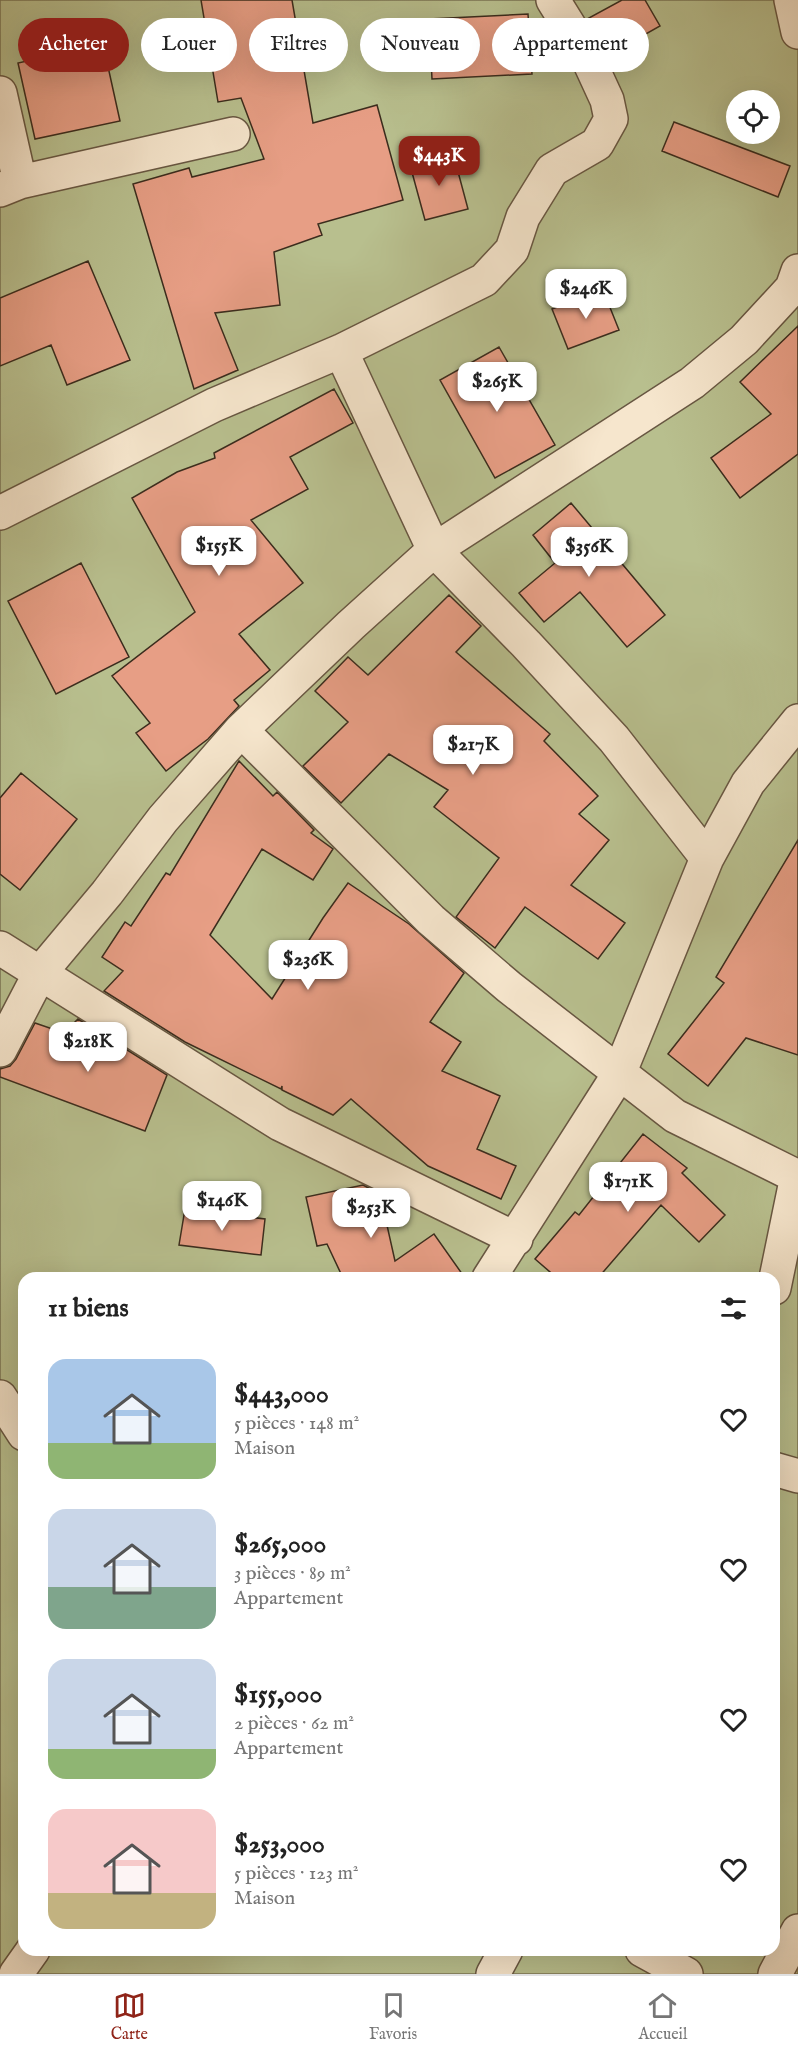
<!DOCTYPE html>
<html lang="fr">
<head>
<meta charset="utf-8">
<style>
	:root { --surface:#fff; --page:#f2f2f2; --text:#222; --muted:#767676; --line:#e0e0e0; --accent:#8f2418 }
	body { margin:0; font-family:"IM FELL English",serif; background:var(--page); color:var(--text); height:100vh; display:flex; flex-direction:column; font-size:22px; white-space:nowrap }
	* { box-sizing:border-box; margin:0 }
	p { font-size:20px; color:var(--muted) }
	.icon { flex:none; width:33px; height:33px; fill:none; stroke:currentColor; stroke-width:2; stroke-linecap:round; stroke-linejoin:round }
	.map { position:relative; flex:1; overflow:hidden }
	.sheet { position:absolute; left:18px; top:1272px; width:762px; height:684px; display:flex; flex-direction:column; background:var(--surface); border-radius:18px; box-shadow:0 6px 24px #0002 }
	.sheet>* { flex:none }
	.top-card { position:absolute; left:18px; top:18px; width:762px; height:54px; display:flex; gap:12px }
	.tools { position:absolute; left:726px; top:90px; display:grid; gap:12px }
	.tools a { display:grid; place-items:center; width:54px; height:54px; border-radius:50%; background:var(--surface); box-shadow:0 6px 24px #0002; font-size:30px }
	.price { position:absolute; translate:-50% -51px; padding:0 14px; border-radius:12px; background:#fff; color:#222; font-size:20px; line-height:39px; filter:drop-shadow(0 2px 3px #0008) }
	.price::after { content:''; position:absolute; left:50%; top:36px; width:18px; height:14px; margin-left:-9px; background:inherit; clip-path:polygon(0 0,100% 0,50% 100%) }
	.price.selected { background:var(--accent); color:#fff }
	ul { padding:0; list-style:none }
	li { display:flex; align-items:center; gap:18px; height:150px; padding:0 30px }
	li span { display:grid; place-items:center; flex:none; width:168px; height:120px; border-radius:18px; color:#555 }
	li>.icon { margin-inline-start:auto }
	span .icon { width:72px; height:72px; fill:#fffc; stroke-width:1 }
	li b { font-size:26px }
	h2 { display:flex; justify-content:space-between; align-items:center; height:72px; padding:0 30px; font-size:26px }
	.chip { padding:0 21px; border-radius:27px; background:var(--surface); box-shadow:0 6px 24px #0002; font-size:21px; line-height:54px }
	.chip.selected { background:var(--accent); color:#fff }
	.tabs { display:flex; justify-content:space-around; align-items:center; height:84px; border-top:2px solid var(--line); background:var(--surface); font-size:16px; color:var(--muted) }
	.tabs a { display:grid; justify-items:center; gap:3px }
	.tabs .selected { color:var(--accent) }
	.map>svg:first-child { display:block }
	.green { fill:#b8bf8e; stroke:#7a7656; stroke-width:1.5; fill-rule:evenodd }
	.building { fill:#e79e85; stroke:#3b2c1d; stroke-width:1.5 }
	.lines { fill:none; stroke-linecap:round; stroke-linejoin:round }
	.minor-casing { stroke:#685742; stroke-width:36 }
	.minor { stroke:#f6e6cd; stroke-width:33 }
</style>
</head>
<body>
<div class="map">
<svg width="798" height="1974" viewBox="0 0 798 1974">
	<rect width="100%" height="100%" fill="#f1d8b2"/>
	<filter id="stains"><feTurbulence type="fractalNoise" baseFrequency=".00333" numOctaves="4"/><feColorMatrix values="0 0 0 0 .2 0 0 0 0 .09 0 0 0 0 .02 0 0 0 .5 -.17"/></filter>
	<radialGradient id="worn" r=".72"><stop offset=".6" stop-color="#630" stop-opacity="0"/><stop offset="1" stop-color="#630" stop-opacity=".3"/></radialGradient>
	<!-- green -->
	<path class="green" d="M0,0H798V1974H0ZM736,100H770V134H736ZM24,1278H774V1950H24Z"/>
	<!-- building -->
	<path class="building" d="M201,0H292L313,123L377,105L403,200L318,224L322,235L274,252L280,305L215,313L238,370L194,389L133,184L189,168L192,177L264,159L241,98L218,102Z
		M622,0H645L660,26L607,56L587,19Z
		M528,14L532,74L432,79L429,19Z
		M103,44L120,121L35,139L18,63Z
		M674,122L790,166L778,197L662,151Z
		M453,153L468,209L425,220L410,165Z
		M88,261L130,360L67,385L51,345L0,366V298Z
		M603,290L619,330L568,349L552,309Z
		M798,326V454L740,498L711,458L771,414L740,382Z
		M499,347L555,445L495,478L440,380Z
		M334,389L353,423L290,457L308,489L251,520L303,583L239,634L270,670L234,700L239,706L208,739L166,771L136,733L150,723L112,676L195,612L132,498L177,472L215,458L214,453Z
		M571,503L665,615L627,647L580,592L544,622L519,593L555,563L533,535Z
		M81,563L129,657L56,694L8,601Z
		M449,595L481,626L456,652L550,734L544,741L598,796L579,814L609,840L571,885L625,923L598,959L525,907L495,948L456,917L499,858L434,807L448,790L389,754L341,803L303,766L348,722L315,691L348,657L368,675Z
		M239,761L273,796L277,792L314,830L311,833L333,849L313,880L262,849L210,935L272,999L323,918L348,883L409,924L464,973L430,1022L461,1042L442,1071L500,1096L477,1149L516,1166L501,1199L428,1166L351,1099L333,1115L282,1090V1086L281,1089L185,1042L104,991L123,971L102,957L125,922L131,926L166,873L170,875Z
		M21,773L77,819L20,890L0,874V798Z
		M798,840V1055L746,1038L708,1086L668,1054L724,983L716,977Z
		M78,1019L167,1075L145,1131L0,1077V1069L10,1066L16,1059L35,1023L64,1033Z
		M643,1134L687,1168L682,1173L725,1215L699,1242L661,1205L598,1278H557L535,1259L575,1212L579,1215Z
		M363,1185L380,1194L395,1261L434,1234L465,1278H343L327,1244L317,1246L306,1197Z
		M185,1209L265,1219L261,1255L179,1245Z"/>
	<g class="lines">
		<!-- minor casing -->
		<g class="minor-casing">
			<path id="minor" d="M791,0L798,32
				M0,93L20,182
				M0,190L20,182L233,134
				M341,351L434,550L526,644L614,739L707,858
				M0,513L214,405L341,351L484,280L512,250L523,217L552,170L597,144L611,119L607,100L584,50L553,0
				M241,730L431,920L509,987L675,1116L798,1177
				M0,948L280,1124L516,1239
				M0,1050L40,973L107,893L163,819L241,730L351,625L434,550L692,383L744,340L792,288L798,271
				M489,1278L619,1074L707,858L748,783L798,721
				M774,1288L797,1176
				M0,1397L24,1434
				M774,1469L798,1476
				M642,1950L686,1974
				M16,1974L33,1950
				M493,1974L506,1950
				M775,1974L798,1931"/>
		</g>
		<!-- minor -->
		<use href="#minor" class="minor"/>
	</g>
	<rect width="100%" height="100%" filter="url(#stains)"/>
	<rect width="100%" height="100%" fill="url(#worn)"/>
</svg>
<div class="tools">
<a><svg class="icon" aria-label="locate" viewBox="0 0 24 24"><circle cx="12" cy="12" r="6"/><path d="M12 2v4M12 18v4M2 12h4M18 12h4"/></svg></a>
</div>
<b class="price selected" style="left:439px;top:187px">$443K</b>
<b class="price" style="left:586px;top:320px">$246K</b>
<b class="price" style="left:497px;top:413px">$265K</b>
<b class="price" style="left:219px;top:577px">$155K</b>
<b class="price" style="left:589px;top:578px">$356K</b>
<b class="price" style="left:473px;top:776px">$217K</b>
<b class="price" style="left:308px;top:991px">$236K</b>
<b class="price" style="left:88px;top:1073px">$218K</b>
<b class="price" style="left:628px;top:1213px">$171K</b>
<b class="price" style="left:222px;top:1232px">$146K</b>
<b class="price" style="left:371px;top:1239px">$253K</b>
<div class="top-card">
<a class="chip selected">Acheter</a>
<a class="chip">Louer</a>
<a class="chip">Filtres</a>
<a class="chip">Nouveau</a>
<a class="chip">Appartement</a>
</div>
<section class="sheet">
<h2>11 biens<svg class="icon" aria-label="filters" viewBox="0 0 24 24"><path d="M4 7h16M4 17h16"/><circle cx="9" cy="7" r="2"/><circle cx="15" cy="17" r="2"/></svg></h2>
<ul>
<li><span style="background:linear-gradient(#a9c7e8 70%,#8fb573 0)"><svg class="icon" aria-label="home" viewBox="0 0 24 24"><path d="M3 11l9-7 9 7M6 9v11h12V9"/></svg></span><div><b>$443,000</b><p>5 pièces · 148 m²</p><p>Maison</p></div><svg class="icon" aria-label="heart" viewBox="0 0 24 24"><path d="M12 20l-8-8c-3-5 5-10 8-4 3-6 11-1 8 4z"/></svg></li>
<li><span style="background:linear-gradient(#c9d6e8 65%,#7fa58c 0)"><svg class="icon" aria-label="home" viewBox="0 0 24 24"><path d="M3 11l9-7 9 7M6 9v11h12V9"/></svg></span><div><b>$265,000</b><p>3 pièces · 89 m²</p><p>Appartement</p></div><svg class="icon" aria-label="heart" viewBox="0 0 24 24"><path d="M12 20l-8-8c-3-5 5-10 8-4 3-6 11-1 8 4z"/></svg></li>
<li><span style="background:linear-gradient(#c9d6e8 75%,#8fb573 0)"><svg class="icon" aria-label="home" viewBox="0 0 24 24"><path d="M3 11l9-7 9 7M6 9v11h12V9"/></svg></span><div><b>$155,000</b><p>2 pièces · 62 m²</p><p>Appartement</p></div><svg class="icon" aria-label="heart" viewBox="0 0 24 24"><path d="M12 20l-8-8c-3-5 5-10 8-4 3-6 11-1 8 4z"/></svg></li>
<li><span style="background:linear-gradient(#f6c9c9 70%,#c2b280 0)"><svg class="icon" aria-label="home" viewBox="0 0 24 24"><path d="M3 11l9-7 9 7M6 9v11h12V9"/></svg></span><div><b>$253,000</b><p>5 pièces · 123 m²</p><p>Maison</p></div><svg class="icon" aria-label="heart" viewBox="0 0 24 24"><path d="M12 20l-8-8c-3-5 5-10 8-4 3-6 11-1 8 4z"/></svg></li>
</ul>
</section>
</div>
<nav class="tabs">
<a class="selected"><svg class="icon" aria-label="map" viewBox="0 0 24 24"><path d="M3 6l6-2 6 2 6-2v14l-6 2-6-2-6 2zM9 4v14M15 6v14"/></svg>Carte</a>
<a><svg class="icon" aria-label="saved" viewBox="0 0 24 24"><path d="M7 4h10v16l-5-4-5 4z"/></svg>Favoris</a>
<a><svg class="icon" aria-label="home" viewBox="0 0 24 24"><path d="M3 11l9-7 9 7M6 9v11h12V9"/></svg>Accueil</a>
</nav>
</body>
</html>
